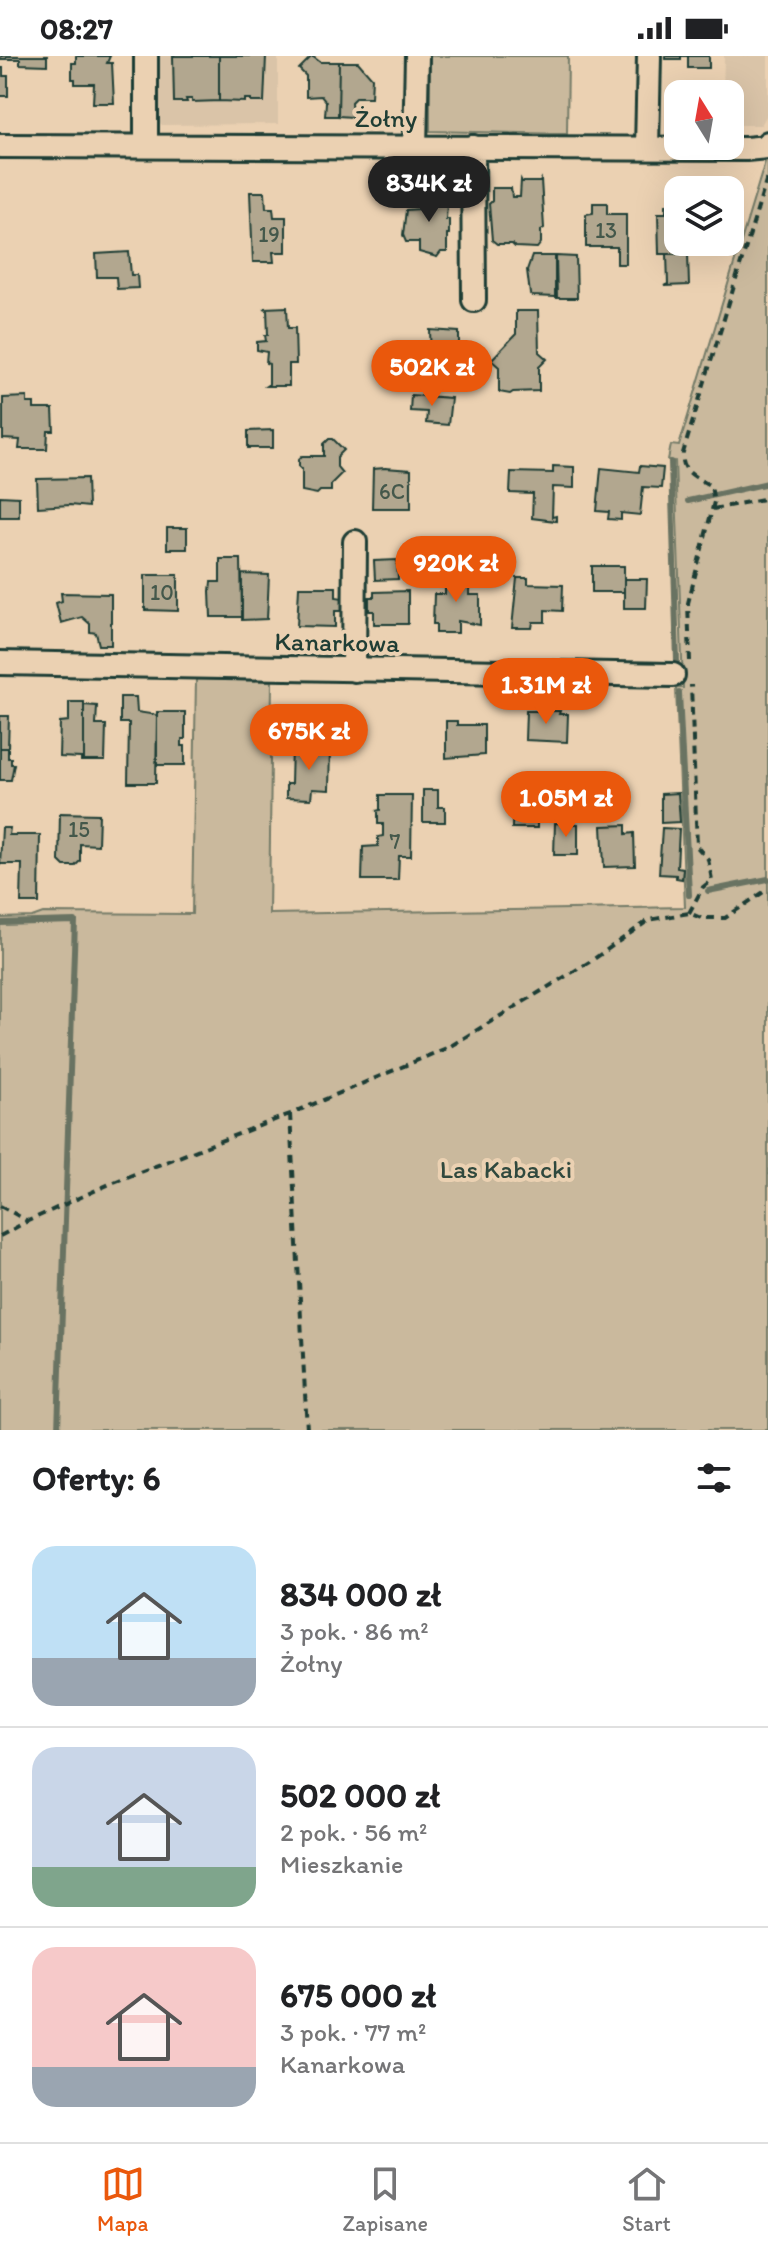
<!DOCTYPE html>
<html lang="pl">
<head>
<meta charset="utf-8">
<style>
	:root { --surface:#fff; --page:#f6f6f6; --text:#202124; --muted:#757577; --line:#e0e0e0; --accent:#ea580c }
	body { margin:0; font-family:Itim,sans-serif; background:var(--page); color:var(--text); height:100vh; display:flex; flex-direction:column; font-size:30px; white-space:nowrap }
	* { box-sizing:border-box; margin:0 }
	p { font-size:26px; color:var(--muted) }
	.icon { flex:none; width:44px; height:44px; fill:none; stroke:currentColor; stroke-width:2; stroke-linecap:round; stroke-linejoin:round }
	.map { position:relative; height:1374px; overflow:hidden }
	.details { display:flex; flex-direction:column; background:var(--surface); flex:1 }
	.details>* { flex:none }
	.needle { width:52px; rotate:349deg }
	.fabs { position:absolute; left:664px; top:24px; display:grid; gap:16px }
	.fabs a { display:grid; place-items:center; width:80px; height:80px; border-radius:16px; background:var(--surface); box-shadow:0 8px 32px #0002; font-size:40px }
	.price { position:absolute; translate:-50% -68px; padding:0 18px; border-radius:28px; background:var(--accent); color:#fff; font-size:26px; line-height:52px; filter:drop-shadow(0 2px 4px #0008) }
	.price::after { content:''; position:absolute; left:50%; top:48px; width:24px; height:18px; margin-left:-12px; background:inherit; clip-path:polygon(0 0,100% 0,50% 100%) }
	.price.on { background:#222; color:#fff }
	ul { padding:0; list-style:none }
	li { display:flex; align-items:center; gap:24px; height:200px; padding:0 32px }
	li+li { border-top:2px solid var(--line) }
	li span { display:grid; place-items:center; flex:none; width:224px; height:160px; border-radius:24px; color:#555 }
	li>.icon { margin-inline-start:auto }
	span .icon { width:96px; height:96px; fill:#fffc; stroke-width:1 }
	li b { font-size:34px }
	h2 { display:flex; justify-content:space-between; align-items:center; height:96px; padding:0 32px; font-size:34px }
	.status { display:flex; justify-content:space-between; align-items:center; height:56px; padding:0 40px; background:var(--surface); direction:ltr }
	.status svg { height:22px; fill:currentColor }
	.menu { display:flex; justify-content:space-around; align-items:center; height:112px; border-top:2px solid var(--line); background:var(--surface); font-size:22px; color:var(--muted) }
	.menu a { display:grid; justify-items:center; gap:4px }
	.menu .on { color:var(--accent) }
	.map>svg:first-child { display:block }
	.built { fill:#dac4a8 }
	.green { fill:#cab99d; stroke:#747b68; stroke-width:2 }
	.lines { fill:none; stroke-linecap:round; stroke-linejoin:round }
	.stream { stroke:#697362; stroke-width:6 }
	.building { fill:#b2a78f; stroke:#1f3d34; stroke-width:2 }
	.minor-casing { stroke:#1f3d34; stroke-width:28 }
	.path { stroke:#1f3d34; stroke-width:4; stroke-dasharray:8 6; stroke-linecap:butt }
	.minor { stroke:#ebd1b2; stroke-width:22 }
	.labels { text-anchor:middle; stroke-width:8; stroke-linejoin:round; paint-order:stroke }
	.number-label { font-size:22px; fill:#44584b }
	.street-label { font-size:26px; fill:#1f3d34; stroke:#ebd1b2 }
	.park-label { font-size:26px; fill:#30493e; stroke:#ebd1b2 }
</style>
</head>
<body>
<div class="status"><b>08:27</b><svg viewBox="0 0 49 12"><path d="M0 12V9h3v3zM5 12V6h3v6zM10 12V3h3v9zM15 12V0h3v12zM26 1h20v11H26zM47 4h2v5h-2z"/></svg></div>
<div class="map">
<svg width="768" height="1374" viewBox="0 0 768 1374">
	<rect width="100%" height="100%" fill="#ebd1b2"/>
	<filter id="ink" filterUnits="userSpaceOnUse"><feTurbulence type="fractalNoise" baseFrequency=".0125" numOctaves="2"/><feDisplacementMap in="SourceGraphic" scale="16" xChannelSelector="R" yChannelSelector="G"/><feConvolveMatrix kernelMatrix="1 2 1 2 8 2 1 2 1" color-interpolation-filters="sRGB"/></filter>
	<g filter="url(#ink)">
		<!-- built -->
		<path class="built" d="M155,0H278V68L162,69L155,62Z
			M724,0H768V57L761,69H730V38H723Z"/>
		<!-- green -->
		<path class="green" d="M430,0H568L567,78L430,75Z
			M768,96V1374H0V862L32,861L43,857L192,858L196,623L272,625L269,858L685,851L676,632H683L675,405L668,404L671,389L679,390Z"/>
		<g class="lines">
			<!-- stream -->
			<path class="stream" d="M671,406L677,605
				M688,445L768,427
				M679,637L689,839
				M708,835L768,823
				M0,867L75,865L58,1374"/>
		</g>
		<!-- building -->
		<path class="building" d="M1,0H47V9L20,8V3H1Z
			M76,0H110L107,7H112L114,47H93L94,28H75V23H72V7H76Z
			M173,0H219V45L192,46V43H186L187,46H174Z
			M219,0H266L264,46H251V43H245V46L219,45Z
			M312,0L320,6H339L338,60H325L326,46L321,40L306,41V20L299,13Z
			M665,0H709V12H688V0H681V3H665Z
			M339,6H358L372,22L371,41H356L351,46L352,61L338,60Z
			M0,12H3V20H8V40H0Z
			M521,124L522,126H540L541,124L544,172L541,174V187L537,192L515,191L512,188H497L492,184L489,148L492,145V132H511L512,141H520Z
			M427,133H448L446,163H449V178H447V196H441L437,201L419,196V186H406L403,179L406,154L419,153V147L426,148Z
			M250,136H265L266,152H273L274,161H286V196H273L274,206H253Z
			M593,147H607V158H626V208H617V191H586V158L593,157Z
			M666,148H678V186H703V188H688V198H659L658,157H666Z
			M129,196L131,219H137L138,232L117,233L116,221H97L96,198Z
			M667,198H688L689,229L664,230L668,228Z
			M532,200H555V241L532,240L530,238L527,214Z
			M556,200L576,201L577,242H557Z
			M287,251L288,272H295L296,308H289V330H266L269,328V308L266,307L267,296L257,294V286L266,285L265,279H268L267,253L264,252Z
			M516,255H538L539,296L547,303L539,311V335L513,336L510,338L499,336V311L491,304L516,278Z
			M430,274L459,276V307L431,304Z
			M411,339L451,342L448,369L426,367L427,356L410,355Z
			M27,341V347H34V353H53L54,375H48L47,393H19L20,384L3,383V342Z
			M273,374V392H248V375Z
			M329,383H333L344,394L337,401V411L342,417L331,428V435H320L317,438L302,435V413L299,410V403L302,400H324V388Z
			M553,410L574,411V432L553,431L552,461L556,460V465L532,462L533,438L510,437L511,416L553,417Z
			M640,410L663,412L661,432L643,431L640,459L621,457V464L608,463L609,456L597,455L601,412L639,416Z
			M385,412L411,414V452H372L373,413Z
			M87,422L88,451L70,449L38,451L37,423Z
			M0,440L19,441V461H0Z
			M167,472H187V493H167Z
			M220,503H241L242,561H211L210,535L211,526H220Z
			M397,504L398,523L375,524L374,505Z
			M592,510H624V536H592Z
			M445,515L470,516L469,539H480V569L458,565V577H436V568H433L434,538H445Z
			M242,518L269,519L267,563L242,564Z
			M145,519H178V555L145,554Z
			M517,522H528V528L563,529L562,555L545,554V566H533L532,572H512Z
			M624,523H647L646,552H624Z
			M299,531H336V541L343,542V555H335V571L297,570Z
			M408,535V568H374V555H369V541H374V536Z
			M61,537L111,538V589H99L96,577L90,576V568L82,561L61,567L56,547L62,545Z
			M120,641H136L137,656L157,659L156,727H128L129,667H120Z
			M69,646H84V705H81V702L59,701L60,666L69,665Z
			M84,649L97,650L96,669H106L105,705H84Z
			M526,655H560L559,658H568L567,686L525,684Z
			M157,656H185V683H182V690H185V709H157Z
			M0,660H9L8,692H0Z
			M446,665H457V669H484V699L446,702Z
			M292,690L330,693L329,734L312,733L311,743L286,742V728H291Z
			M0,692H8V702H11V708H14L11,724H0Z
			M513,732H537V772H512Z
			M423,734H438V751H445V766H423Z
			M678,737L680,766L661,767V738Z
			M380,739H412L411,800H399L398,824H362L363,791L378,790V781L383,780V768H378V755H376L380,754Z
			M60,757L99,758L98,789L80,788V805L75,810H64L59,805Z
			M555,767L578,768V799H554Z
			M626,769V778L634,777L635,810L604,811L602,770Z
			M2,772H10L9,779H40L39,847H21L22,808H0Z
			M662,772L679,773L677,811L683,812L682,823L676,822V819L659,818Z"/>
		<g class="lines">
			<!-- minor casing -->
			<g class="minor-casing">
				<path id="minor" d="M0,90L746,93L767,91L768,87
					M146,90V0
					M415,91L417,0
					M473,91L474,244
					M647,92L649,0
					M0,607L673,619
					M354,614L355,486"/>
			</g>
			<!-- path -->
			<path class="path" d="M713,453L768,442
				M690,605L688,547L714,446L711,430C696,421 680,416 683,397L768,119
				M689,857L703,831L712,824L708,803L697,791L691,629
				M290,1058L307,1374
				M0,1150L28,1165L114,1126L290,1058L449,991L591,905L649,864L689,857L701,862H725L768,833
				M0,1180L28,1165"/>
			<!-- minor -->
			<use href="#minor" class="minor"/>
		</g>
	</g>
	<g class="labels">
		<!-- number labels -->
		<g class="number-label">
			<text x="606" y="182">13</text>
			<text x="269" y="186">19</text>
			<text x="392" y="443">6C</text>
			<text x="162" y="544">10</text>
			<text x="79" y="781">15</text>
			<text x="395" y="793">7</text>
		</g>
		<!-- street labels -->
		<g class="street-label">
			<text x="386" y="71">Żołny</text>
			<text transform="translate(337 586) rotate(1)" y="9">Kanarkowa</text>
		</g>
		<!-- park labels -->
		<g class="park-label">
			<text x="506" y="1122">Las Kabacki</text>
		</g>
	</g>
</svg>
<div class="fabs">
<a><svg class="needle" viewBox="-14 -14 28 28"><path d="M0-13l5 13h-10z" fill="#e53935"/><path d="M0 13l5-13h-10z" fill="#757577"/></svg></a>
<a><svg class="icon" aria-label="layers" viewBox="0 0 24 24"><path d="M12 4l9 5-9 5-9-5zM3 14l9 5 9-5"/></svg></a>
</div>
<b class="price on" style="left:429px;top:168px">834K zł</b>
<b class="price" style="left:432px;top:352px">502K zł</b>
<b class="price" style="left:456px;top:548px">920K zł</b>
<b class="price" style="left:546px;top:670px">1.31M zł</b>
<b class="price" style="left:309px;top:716px">675K zł</b>
<b class="price" style="left:566px;top:783px">1.05M zł</b>
</div>
<section class="details">
<h2>Oferty: 6<svg class="icon" aria-label="filters" viewBox="0 0 24 24"><path d="M4 7h16M4 17h16"/><circle cx="9" cy="7" r="2"/><circle cx="15" cy="17" r="2"/></svg></h2>
<ul>
<li><span style="background:linear-gradient(#bfe0f5 70%,#9aa5b1 0)"><svg class="icon" aria-label="home" viewBox="0 0 24 24"><path d="M3 11l9-7 9 7M6 9v11h12V9"/></svg></span><div><b>834 000 zł</b><p>3 pok. · 86 m²</p><p>Żołny</p></div></li>
<li><span style="background:linear-gradient(#c9d6e8 75%,#7fa58c 0)"><svg class="icon" aria-label="home" viewBox="0 0 24 24"><path d="M3 11l9-7 9 7M6 9v11h12V9"/></svg></span><div><b>502 000 zł</b><p>2 pok. · 56 m²</p><p>Mieszkanie</p></div></li>
<li><span style="background:linear-gradient(#f6c9c9 75%,#9aa5b1 0)"><svg class="icon" aria-label="home" viewBox="0 0 24 24"><path d="M3 11l9-7 9 7M6 9v11h12V9"/></svg></span><div><b>675 000 zł</b><p>3 pok. · 77 m²</p><p>Kanarkowa</p></div></li>
</ul>
</section>
<nav class="menu">
<a class="on"><svg class="icon" aria-label="map" viewBox="0 0 24 24"><path d="M3 6l6-2 6 2 6-2v14l-6 2-6-2-6 2zM9 4v14M15 6v14"/></svg>Mapa</a>
<a><svg class="icon" aria-label="saved" viewBox="0 0 24 24"><path d="M7 4h10v16l-5-4-5 4z"/></svg>Zapisane</a>
<a><svg class="icon" aria-label="home" viewBox="0 0 24 24"><path d="M3 11l9-7 9 7M6 9v11h12V9"/></svg>Start</a>
</nav>
</body>
</html>
